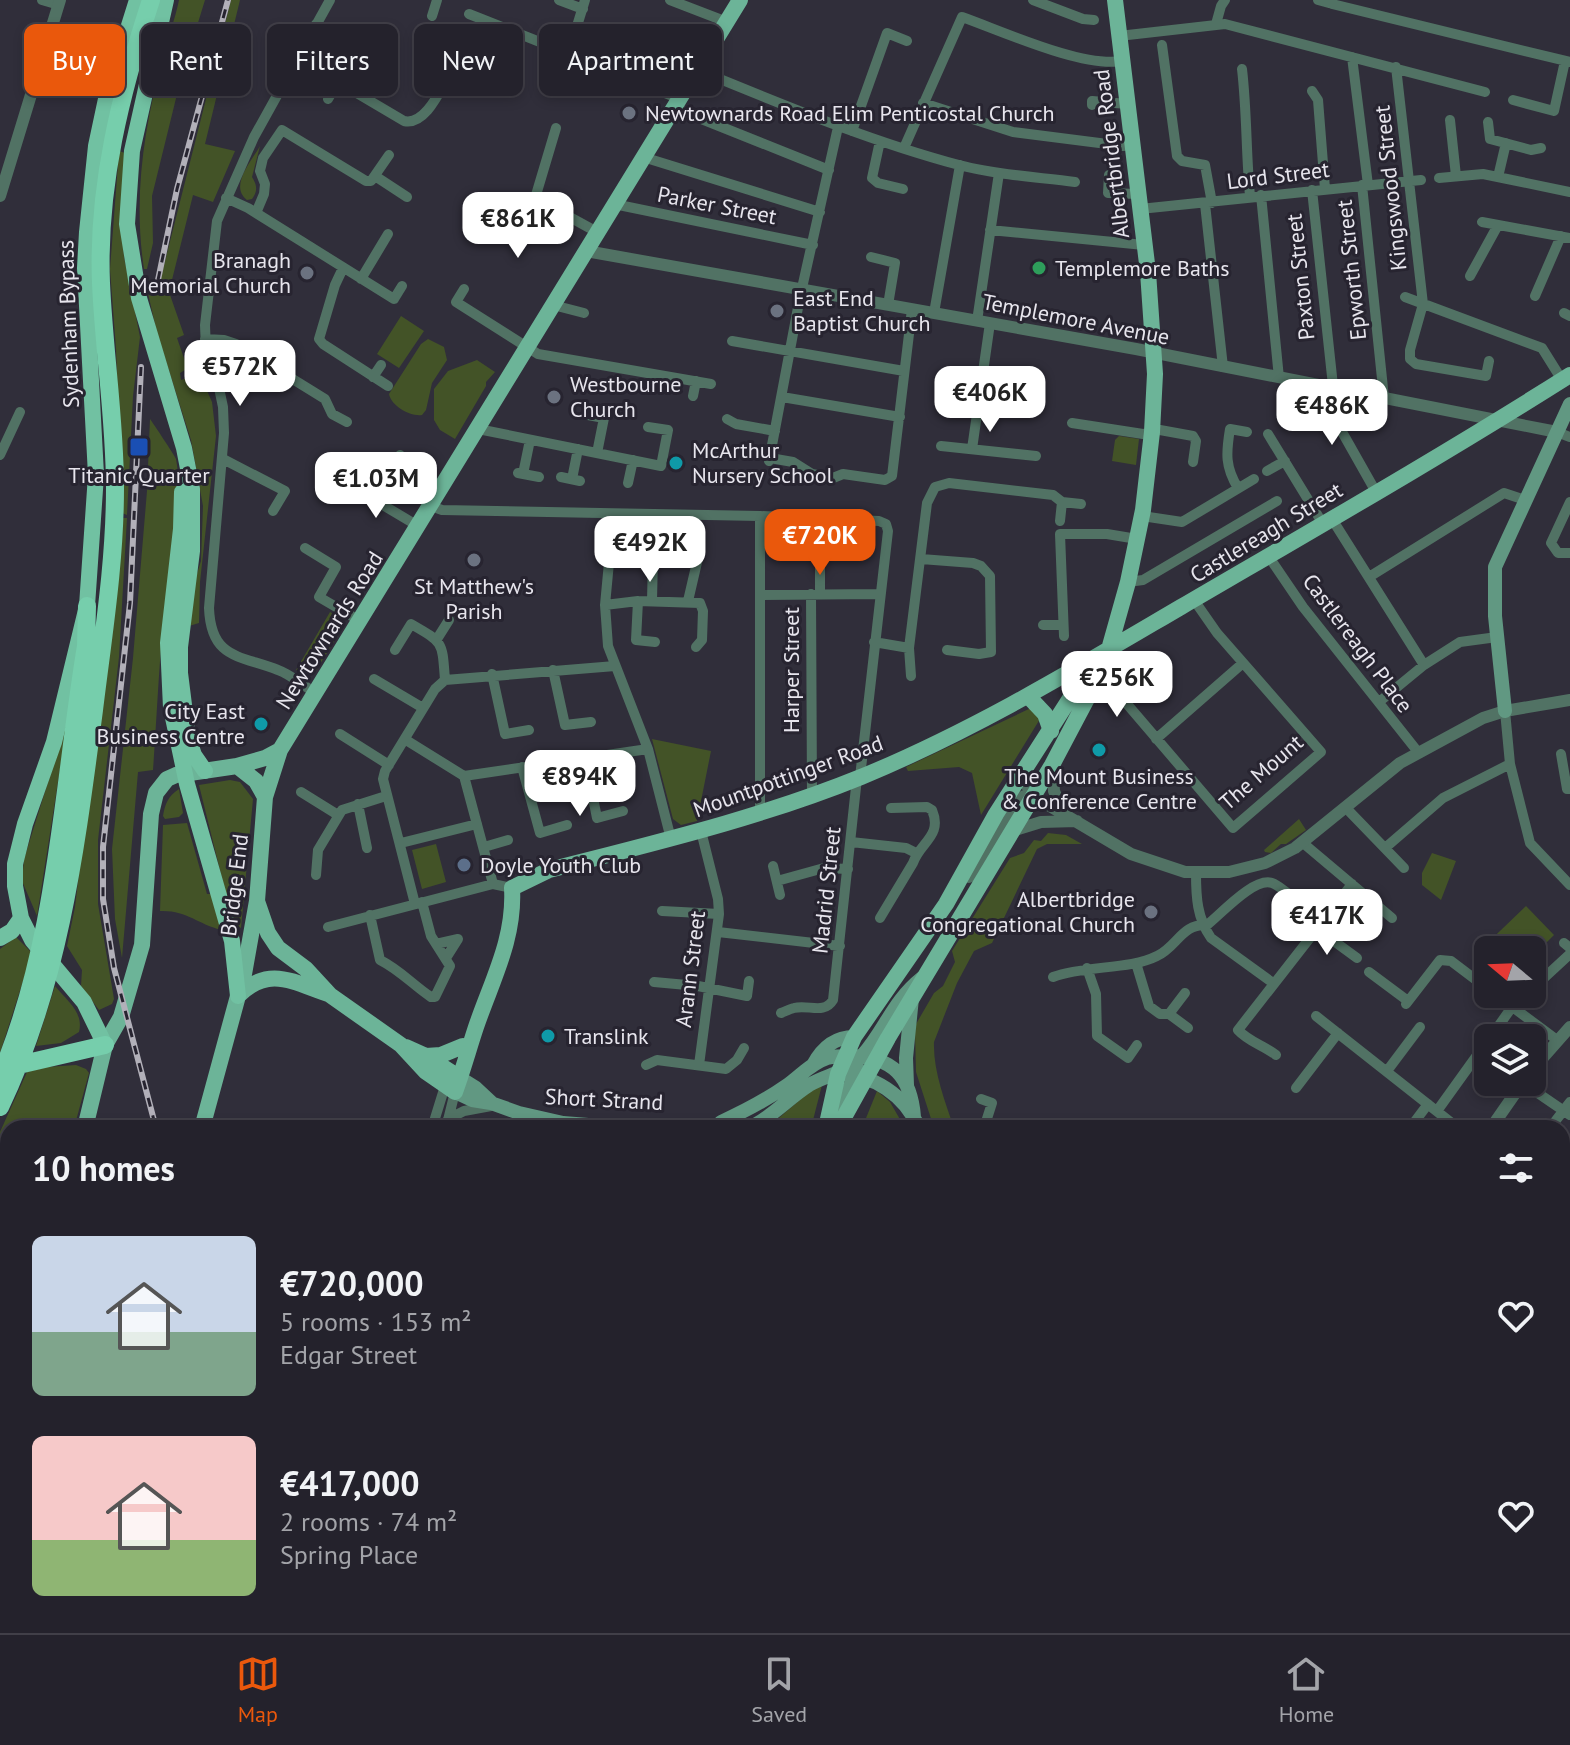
<!DOCTYPE html>
<html lang="en">
<head>
<meta charset="utf-8">
<style>
	:root { --surface:#24222c; --page:#302f38; --text:#f1f3f6; --muted:#a3a4a9; --line:#413f48; --accent:#ea580c }
	body { margin:0; font-family:"PT Sans",sans-serif; background:var(--page); color:var(--text); height:100vh; display:flex; flex-direction:column; font-size:30px; white-space:nowrap }
	* { box-sizing:border-box; margin:0 }
	p { font-size:26px; color:var(--muted) }
	.icon { flex:none; width:44px; height:44px; fill:none; stroke:currentColor; stroke-width:2; stroke-linecap:round; stroke-linejoin:round }
	.map { position:relative; flex:1; overflow:hidden }
	.details { position:absolute; left:0px; top:1120px; width:1570px; height:514px; display:flex; flex-direction:column; background:var(--surface); border-radius:24px 24px 0 0; box-shadow:0 4px 12px #0003,0 0 0 2px var(--line) }
	.details>* { flex:none }
	.banner { position:absolute; left:24px; top:24px; width:800px; height:72px; display:flex; gap:16px }
	.needle { width:52px; rotate:289deg }
	.fabs { position:absolute; left:1474px; top:936px; display:grid; gap:16px }
	.fabs a { display:grid; place-items:center; width:72px; height:72px; border-radius:12px; background:var(--surface); box-shadow:0 4px 12px #0003,0 0 0 2px var(--line); font-size:40px }
	.price { position:absolute; translate:-50% -68px; padding:0 18px; border-radius:16px; background:#fff; color:#222; font-size:26px; line-height:52px; filter:drop-shadow(0 2px 4px #0008) }
	.price::after { content:''; position:absolute; left:50%; top:48px; width:24px; height:18px; margin-left:-12px; background:inherit; clip-path:polygon(0 0,100% 0,50% 100%) }
	.price.on { background:var(--accent); color:#fff }
	ul { padding:0; list-style:none }
	li { display:flex; align-items:center; gap:24px; height:200px; padding:0 32px }
	li span { display:grid; place-items:center; flex:none; width:224px; height:160px; border-radius:12px; color:#555 }
	li>.icon { margin-inline-start:auto }
	span .icon { width:96px; height:96px; fill:#fffc; stroke-width:1 }
	li b { font-size:34px }
	h2 { display:flex; justify-content:space-between; align-items:center; height:96px; padding:0 32px; font-size:34px }
	.chip { padding:0 28px; border-radius:12px; background:var(--surface); box-shadow:0 4px 12px #0003,0 0 0 2px var(--line); font-size:28px; line-height:72px }
	.chip.on { background:var(--accent); color:#fff }
	.dock { display:flex; justify-content:space-around; align-items:center; height:112px; border-top:2px solid var(--line); background:var(--surface); font-size:22px; color:var(--muted) }
	.dock a { display:grid; justify-items:center; gap:4px }
	.dock .on { color:var(--accent) }
	.map>svg:first-child { display:block }
	.green { fill:#435327 }
	.water { fill:#1d677f }
	.lines { fill:none; stroke-linecap:round; stroke-linejoin:round }
	.minor { stroke:#517264; stroke-width:10 }
	.tertiary { stroke:#517264; stroke-width:12 }
	.secondary { stroke:#619882; stroke-width:14 }
	.primary { stroke:#6cb498; stroke-width:16 }
	.trunk { stroke:#71c1a2; stroke-width:16 }
	.motorway { stroke:#76ceac; stroke-width:18 }
	.rail-casing { stroke:#b2b0b9; stroke-width:6 }
	.rail { stroke:#272430; stroke-width:3; stroke-dasharray:9; stroke-linecap:butt }
	.worship-dot { fill:#6b7280; stroke:#272430; stroke-width:3 }
	.leisure-dot { fill:#2e9e5b; stroke:#272430; stroke-width:3 }
	.transit-dot { fill:#1a4fb4; stroke:#272430; stroke-width:3 }
	.culture-dot { fill:#0f9aa8; stroke:#272430; stroke-width:3 }
	.service-dot { fill:#5c6f8a; stroke:#272430; stroke-width:3 }
	.labels { text-anchor:middle; stroke-width:6; stroke-linejoin:round; paint-order:stroke }
	.poi-label { font-size:22px; fill:#e7e5ed; stroke:#272430; text-anchor:start }
	.street-label { font-size:22px; fill:#e7e5ed; stroke:#272430 }
</style>
</head>
<body>
<div class="map">
<svg width="1570" height="1633" viewBox="0 0 1570 1633">
	<rect width="100%" height="100%" fill="#302e3a"/>
	<!-- green -->
	<path class="green" d="M179,0H205L181,78L152,196L153,243L147,269H144C133,197 144,129 162,60C167,40 175,20 179,0Z
		M231,0H240L205,144L235,151L213,202L193,195L169,292L184,335L177,338L186,364L185,370L180,373L181,380L197,375L201,377L212,402L216,436L200,582L199,623L189,626L194,583L201,561L203,506L191,440L157,333L145,280L160,281Z
		M260,146L252,177C257,185 258,191 252,199L247,200C229,186 251,162 260,146Z
		M119,151L125,153L122,228L124,257L140,337L133,396L127,515L122,513L116,349L110,269Z
		M401,316L424,331L399,368L377,354Z
		M428,339L444,347L447,360L432,383L426,410L422,415C411,417 391,406 389,394L421,344Z
		M225,351H234L242,355L223,385L217,360Z
		M477,360L495,372L486,382V386L455,439L440,430L434,420V389L448,371Z
		M150,419C153,423 175,456 176,459C184,500 170,563 165,605C159,660 157,715 153,770L138,772L122,958L115,919L112,849L133,658L147,491Z
		M1119,436L1139,439L1136,465L1112,461L1115,440Z
		M121,518H127L119,657L98,840V904L114,999L112,1004L99,1010L81,986L82,970L67,946L75,907Z
		M330,612L342,619V629L315,672L308,674L296,670Z
		M1031,708L1040,719L981,815L972,773L959,767L908,771L906,767Z
		M68,718L37,916L22,881L24,859Z
		M652,739L711,751L697,821L681,825L673,819Z
		M230,780L240,782L253,799L241,928L233,923L199,785Z
		M179,789L183,813L179,817L165,819L163,816C165,804 168,796 179,789Z
		M1299,819L1306,830L1286,844H1281L1271,853L1265,852L1264,850Z
		M187,823L207,894H211L222,930C197,924 187,910 160,911L163,825Z
		M1048,833L1066,835L1082,844H1047L1037,849L992,943L974,951L957,983L934,1042C933,1071 945,1101 954,1128H934L916,1072L915,1032L916,1024L934,993L943,986L955,962L952,951L1010,858L1024,853L1034,840L1041,841Z
		M436,844L446,882L422,889L412,850Z
		M1432,853L1456,861L1441,900L1422,885V873Z
		M1526,906L1554,935L1532,957V950H1488V967L1476,954Z
		M16,937L32,953L0,1053V949Z
		M55,986C67,1001 84,1012 79,1032L61,1043L36,1046Z
		M76,1065L86,1069L89,1073L74,1128H8V1208L0,1209V1132L27,1072L47,1067Z
		M822,1085L811,1128H778L773,1123L809,1092Z
		M877,1091L890,1102L905,1128H862Z
		M1570,1453V1633H1382L1386,1626H1562V1465Z"/>
	<!-- water -->
	<path class="water" d="M0,1561L8,1565V1626H397L390,1633H0Z
		M982,1626H1119L1121,1633H985Z"/>
	<g class="lines">
		<!-- minor -->
		<path class="minor" d="M42,0L59,5
			M559,0L583,9
			M670,0L727,22
			M1033,0L1083,19L1094,20
			M1318,0L1329,3
			M1332,4L1570,62
			M469,14L613,71C630,69 634,49 639,35L655,41
			M432,16L437,0
			M316,24C339,38 364,48 376,72L369,99
			M1216,24L1221,6L1225,0
			M1119,36L1225,24L1485,92
			M1162,45L1177,156L1182,161L1205,165L1212,203
			M569,52L585,0
			M684,53L703,61
			M1352,57L1368,185
			M1396,67L1423,304L1410,350V359L1416,364L1486,376L1489,361
			M1242,69C1247,112 1246,154 1250,196
			M698,70C784,105 869,141 959,165C997,175 1037,177 1075,182
			M643,84L680,99
			M1312,91L1318,100L1325,189
			M328,99L338,82L404,121C426,126 441,88 451,72L462,76
			M1513,100L1554,111L1565,61
			M923,103L1013,132L1123,146L1132,145
			M1092,105V101L1127,104
			M674,108L829,170
			M1450,120L1456,176
			M1488,122L1490,139L1531,150L1541,148
			M556,128L536,195L544,203L597,232
			M852,131L887,33L907,41
			M880,141L872,178L878,183L903,189
			M904,148L962,17C1002,31 1082,68 1122,61
			M643,157L820,212
			M1109,175L1108,193L1138,194
			M375,176L407,197
			M1498,177L1506,143
			M1439,178L1483,174L1570,192
			M1362,185L1384,398
			M1312,190L1337,423L1376,492
			M1261,195L1279,378
			M226,198L248,208L394,299L402,286
			M614,204L813,245
			M1205,204L1223,367
			M1140,209L1421,180
			M256,213L264,194L265,184L260,171L263,158L282,130L366,181H371L389,155
			M468,214L520,243L544,203
			M1482,222L1570,238
			M990,230L1144,245
			M871,257L895,263L888,305
			M343,268L335,285L319,339L323,344L388,386
			M1470,276L1498,225
			M361,279L388,234
			M464,289L456,302L538,354L711,384
			M1535,296L1561,236
			M1405,297L1542,348L1562,380
			M553,305L584,313
			M934,313L960,165
			M1564,313L1570,316
			M977,321L999,173
			M205,339L224,340L236,344L325,399L332,414L347,422
			M732,341L904,371
			M373,377L381,365
			M693,396L696,381
			M782,397L900,417
			M588,415L604,418L597,453
			M727,419L736,424L775,431
			M1072,423L1143,434L1160,430L1193,436L1196,441L1193,462
			M478,429L661,466L668,430L648,427
			M1557,432L1570,437
			M1268,434L1323,524
			M941,446L1036,456
			M972,449L990,323
			M0,455L20,412
			M770,458L793,462L812,474L833,478L843,474L885,480L892,476L912,309
			M223,459L285,491L273,511
			M769,461L800,297L838,127
			M1267,471L1285,461
			M518,473L539,477
			M523,474L530,440
			M561,477L580,481
			M572,479L578,449
			M628,483L633,460
			M351,486L418,526
			M1238,488C1225,467 1226,453 1230,429L1247,432
			M373,499L400,455
			M1062,502L1081,504
			M1570,502L1551,543L1558,553H1570
			M431,506L442,510L760,516L879,521L886,524L888,531L860,777
			M624,514L610,552L605,605L608,646L648,749L671,839
			M1142,516L1182,522L1254,479
			M1332,519L1424,665
			M305,548L336,567L319,597L360,621
			M1269,557L1303,607L1418,752
			M921,559L973,563L981,566L990,576L991,652L979,654L947,650
			M820,563V594
			M1369,577L1504,493L1525,500
			M1128,582L1143,580L1277,501
			M811,594L812,795
			M760,595L880,594
			M638,601L636,640L655,642
			M652,601L653,556
			M688,601L698,558
			M605,605L638,601L700,603L703,611L702,640L696,647
			M1043,625H1063
			M1064,636L1060,534H1107L1137,539
			M437,639L449,620
			M874,642L909,648
			M395,650L411,624C444,643 442,641 445,680
			M553,670L565,725L591,722
			M492,674L505,734L529,730
			M911,676L909,648L927,503L935,487L949,483L1053,495L1062,502L1060,521
			M1093,676H1099L1109,683L1233,828L1321,752L1217,633L1194,600
			M374,679L423,708
			M445,680L615,666
			M316,693C303,686 292,675 278,670C241,655 211,660 209,608L224,433L223,407L219,388L206,350L205,325L217,221L254,137L330,0
			M1379,702L1424,665L1460,642L1497,637
			M1505,711L1510,764L1530,843L1570,885
			M340,734L389,765
			M1156,739L1243,663
			M406,740L464,776L493,884
			M1561,754L1567,789H1570
			M585,758L597,818L623,811
			M522,767L540,833L567,825
			M464,776L648,749
			M301,792L338,815
			M358,804L367,848
			M1347,809L1404,868
			M760,813V516
			M851,842L906,848L916,853
			M401,843L477,824
			M1303,843L1392,918
			M484,847L508,840
			M1385,848L1443,798L1510,764
			M773,866L780,895
			M1196,873C1196,897 1197,918 1211,938L1273,983
			M316,875L318,850L342,810L386,796
			M777,881L824,868L848,869
			M415,904L383,779L385,771L435,689L445,680
			M662,911L719,914
			M370,915L380,960C400,970 413,985 431,997H435L450,966L431,936L422,902
			M880,918L913,863C920,842 943,836 932,810L927,807L891,808
			M328,927L493,884L512,888
			M1316,928L1357,958
			M718,932L840,946
			M1564,943L1570,948
			M436,944L458,939L446,958
			M1136,963L1149,1006L1160,1014H1169L1188,1028
			M1087,968L1096,994L1097,1036L1128,1058L1137,1045
			M1369,972L1408,1001
			M1053,977C1086,965 1129,970 1157,956C1177,947 1182,923 1207,925C1221,914 1254,877 1272,883C1278,885 1284,891 1289,894
			M654,982L698,986L747,996L749,981
			M1532,989L1570,954
			M1495,994L1557,1040
			M1406,1004L1440,960L1451,961L1488,989
			M781,1013C786,1011 790,1009 794,1008C808,1004 824,1015 833,1000L857,778
			M1169,1014L1185,993
			M1316,1016L1458,1128
			M1490,1038L1512,1007L1526,994
			M1276,1055C1263,1045 1249,1042 1238,1030L1352,884
			M646,1065L657,1060L726,1069L737,1060L744,1048
			M699,1065L719,914L718,899L701,831
			M1387,1071L1420,1027
			M1523,1083L1570,1115
			M1296,1088L1338,1033
			M981,1099L992,1103L984,1128
			M1437,1111L1488,1040
			M448,1119L464,1111L491,1106
			M432,1128L445,1086
			M446,1128L455,1092
			M1345,1128L1348,1123
			M1410,1128L1428,1104
			M1550,1128L1570,1102
			M1562,1204L1570,1192
			M1562,1313L1568,1321L1562,1353
			M642,1626L657,1633
			M1252,1626L1258,1633
			M1180,1633L1188,1626"/>
		<!-- tertiary -->
		<path class="tertiary" d="M0,196L60,0
			M586,251L1136,349L1557,432
			M1052,765L1054,791L1063,813
			M1021,776L1033,796L1131,854L1185,872H1229L1265,863L1295,848L1400,763L1483,718L1505,711L1570,700
			M1012,831L1041,822L1077,821
			M969,877L1015,805L1024,796H1033
			M1532,1070L1570,1027
			M1491,1128L1523,1082
			M1562,1442L1570,1429
			M0,1443H8
			M1364,1633L1369,1626"/>
		<!-- secondary -->
		<path class="secondary" d="M1505,711L1495,616V567L1570,404
			M813,1065C822,1048 834,1037 854,1037
			M838,1074C873,1074 905,1095 919,1128
			M460,1078L476,1088L491,1102
			M907,1085L906,1058L912,998
			M455,1092L472,1100L491,1103L519,1113L563,1123L601,1126L755,1125C775,1114 790,1097 809,1085C828,1074 847,1073 862,1056C886,1029 892,1002 922,978
			M721,1122C743,1112 766,1100 786,1086C799,1077 811,1063 827,1058C835,1056 844,1056 852,1056C893,1057 911,1077 914,1117
			M829,1124L838,1113L858,1069
			M1562,1275L1570,1278"/>
		<!-- primary -->
		<path class="primary" d="M1028,696L1045,714L1051,731
			M237,766L256,781L265,797
			M257,901L268,933L278,948L306,969L330,995L401,1045L426,1072L455,1092C463,1070 469,1048 476,1027C492,980 515,939 512,888L549,870C654,843 760,818 861,777C973,731 1077,668 1181,607C1311,531 1442,456 1570,375
			M238,996C268,965 293,982 328,994
			M406,1047L426,1056L460,1078
			M426,1056L441,1055L463,1046
			M85,1128L105,1045L121,1017L142,945L151,814L156,793L167,779L176,775L237,766L265,758L280,750
			M202,1128L244,974L257,901L265,797L280,750L740,0
			M826,1128L838,1074L854,1037L946,904L996,814L1092,664
			M838,1128L888,1038L1052,765L1089,695L1106,660L1128,582L1143,510L1152,432L1155,374L1148,272L1115,0
			M0,1422L8,1397
			M0,1522L4,1545L0,1569
			M67,1633L69,1626
			M696,1633L698,1626"/>
		<!-- trunk -->
		<path class="trunk" d="M166,0L132,151L127,224L139,298L184,448L192,489V551L180,647V673L188,737L194,755L205,771
			M182,492L181,529L168,643L171,708L187,784L232,941L238,996
			M0,938L12,931L21,918
			M105,1045L84,1002L32,940L21,918L15,886V864L25,824L54,742L87,606L96,475L85,268L87,232L96,146L106,99L137,0"/>
		<!-- motorway -->
		<path class="motorway" d="M10,1067L105,1045
			M0,1077C58,940 62,791 86,646L87,606
			M0,1107C60,982 76,846 94,710C103,636 115,563 115,488C115,420 104,352 101,283C97,186 121,92 151,0
			M0,1219L8,1218"/>
		<!-- rail casing -->
		<g class="rail-casing">
			<path id="rail" d="M158,280L177,189L228,0
				M141,367L130,603L103,847V899L114,968L156,1128
				M0,1317L8,1316
				M814,1627L857,1633"/>
		</g>
		<!-- rail -->
		<use href="#rail" class="rail"/>
	</g>
	<!-- markers -->
	<g class="worship-dot">
		<circle cx="629" cy="113" r="8"/>
		<circle cx="307" cy="273" r="8"/>
		<circle cx="777" cy="311" r="8"/>
		<circle cx="554" cy="397" r="8"/>
		<circle cx="474" cy="560" r="8"/>
		<circle cx="1151" cy="912" r="8"/>
	</g>
	<circle class="leisure-dot" cx="1039" cy="268" r="8"/>
	<rect class="transit-dot" x="129" y="437" width="20" height="20" rx="4"/>
	<g class="culture-dot">
		<circle cx="676" cy="463" r="8"/>
		<circle cx="261" cy="724" r="8"/>
		<circle cx="1099" cy="750" r="8"/>
		<circle cx="548" cy="1036" r="8"/>
	</g>
	<circle class="service-dot" cx="464" cy="865" r="8"/>
	<g class="labels">
		<!-- poi labels -->
		<g class="poi-label">
			<text x="645" y="121">Newtownards Road Elim Penticostal Church</text>
			<text x="291" y="268" text-anchor="end">Branagh<tspan x="291" dy="25">Memorial Church</tspan></text>
			<text x="1055" y="276">Templemore Baths</text>
			<text x="793" y="306">East End<tspan x="793" dy="25">Baptist Church</tspan></text>
			<text x="570" y="392">Westbourne<tspan x="570" dy="25">Church</tspan></text>
			<text x="692" y="458">McArthur<tspan x="692" dy="25">Nursery School</tspan></text>
			<text x="139" y="483" text-anchor="middle">Titanic Quarter</text>
			<text x="474" y="594" text-anchor="middle">St Matthew's<tspan x="474" dy="25">Parish</tspan></text>
			<text x="245" y="719" text-anchor="end">City East<tspan x="245" dy="25">Business Centre</tspan></text>
			<text x="1099" y="784" text-anchor="middle">The Mount Business<tspan x="1099" dy="25">&amp; Conference Centre</tspan></text>
			<text x="480" y="873">Doyle Youth Club</text>
			<text x="1135" y="907" text-anchor="end">Albertbridge<tspan x="1135" dy="25">Congregational Church</tspan></text>
			<text x="564" y="1044">Translink</text>
		</g>
		<!-- street labels -->
		<g class="street-label">
			<text transform="translate(1111 154) rotate(-97)" y="8">Albertbridge Road</text>
			<text transform="translate(1278 175) rotate(-7)" y="8">Lord Street</text>
			<text transform="translate(1390 188) rotate(-96)" y="8">Kingswood Street</text>
			<text transform="translate(717 205) rotate(11)" y="8">Parker Street</text>
			<text transform="translate(1351 270) rotate(-96)" y="8">Epworth Street</text>
			<text transform="translate(1300 277) rotate(-96)" y="8">Paxton Street</text>
			<text transform="translate(1076 319) rotate(11)" y="8">Templemore Avenue</text>
			<text transform="translate(68 324) rotate(-92)" y="8">Sydenham Bypass</text>
			<text transform="translate(1266 532) rotate(-31)" y="8">Castlereagh Street</text>
			<text transform="translate(329 630) rotate(-58)" y="8">Newtownards Road</text>
			<text transform="translate(1358 643) rotate(53)" y="8">Castlereagh Place</text>
			<text transform="translate(791 670) rotate(-90)" y="8">Harper Street</text>
			<text transform="translate(1261 772) rotate(-41)" y="8">The Mount</text>
			<text transform="translate(788 776) rotate(-20)" y="8">Mountpottinger Road</text>
			<text transform="translate(234 885) rotate(-83)" y="8">Bridge End</text>
			<text transform="translate(826 890) rotate(-84)" y="8">Madrid Street</text>
			<text transform="translate(690 969) rotate(-83)" y="8">Arann Street</text>
			<text transform="translate(604 1099) rotate(3)" y="8">Short Strand</text>
		</g>
	</g>
</svg>
<div class="fabs">
<a><svg class="needle" viewBox="-14 -14 28 28"><path d="M0-13l5 13h-10z" fill="#e53935"/><path d="M0 13l5-13h-10z" fill="#a3a4a9"/></svg></a>
<a><svg class="icon" aria-label="layers" viewBox="0 0 24 24"><path d="M12 4l9 5-9 5-9-5zM3 14l9 5 9-5"/></svg></a>
</div>
<b class="price" style="left:518px;top:260px">€861K</b>
<b class="price" style="left:240px;top:408px">€572K</b>
<b class="price" style="left:990px;top:434px">€406K</b>
<b class="price" style="left:1332px;top:447px">€486K</b>
<b class="price" style="left:376px;top:520px">€1.03M</b>
<b class="price on" style="left:820px;top:577px">€720K</b>
<b class="price" style="left:650px;top:584px">€492K</b>
<b class="price" style="left:1117px;top:719px">€256K</b>
<b class="price" style="left:580px;top:818px">€894K</b>
<b class="price" style="left:1327px;top:957px">€417K</b>
<div class="banner">
<a class="chip on">Buy</a>
<a class="chip">Rent</a>
<a class="chip">Filters</a>
<a class="chip">New</a>
<a class="chip">Apartment</a>
</div>
<section class="details">
<h2>10 homes<svg class="icon" aria-label="filters" viewBox="0 0 24 24"><path d="M4 7h16M4 17h16"/><circle cx="9" cy="7" r="2"/><circle cx="15" cy="17" r="2"/></svg></h2>
<ul>
<li><span style="background:linear-gradient(#c9d6e8 60%,#7fa58c 0)"><svg class="icon" aria-label="home" viewBox="0 0 24 24"><path d="M3 11l9-7 9 7M6 9v11h12V9"/></svg></span><div><b>€720,000</b><p>5 rooms · 153 m²</p><p>Edgar Street</p></div><svg class="icon" aria-label="heart" viewBox="0 0 24 24"><path d="M12 20l-8-8c-3-5 5-10 8-4 3-6 11-1 8 4z"/></svg></li>
<li><span style="background:linear-gradient(#f6c9c9 65%,#8fb573 0)"><svg class="icon" aria-label="home" viewBox="0 0 24 24"><path d="M3 11l9-7 9 7M6 9v11h12V9"/></svg></span><div><b>€417,000</b><p>2 rooms · 74 m²</p><p>Spring Place</p></div><svg class="icon" aria-label="heart" viewBox="0 0 24 24"><path d="M12 20l-8-8c-3-5 5-10 8-4 3-6 11-1 8 4z"/></svg></li>
</ul>
</section>
</div>
<nav class="dock">
<a class="on"><svg class="icon" aria-label="map" viewBox="0 0 24 24"><path d="M3 6l6-2 6 2 6-2v14l-6 2-6-2-6 2zM9 4v14M15 6v14"/></svg>Map</a>
<a><svg class="icon" aria-label="saved" viewBox="0 0 24 24"><path d="M7 4h10v16l-5-4-5 4z"/></svg>Saved</a>
<a><svg class="icon" aria-label="home" viewBox="0 0 24 24"><path d="M3 11l9-7 9 7M6 9v11h12V9"/></svg>Home</a>
</nav>
</body>
</html>
